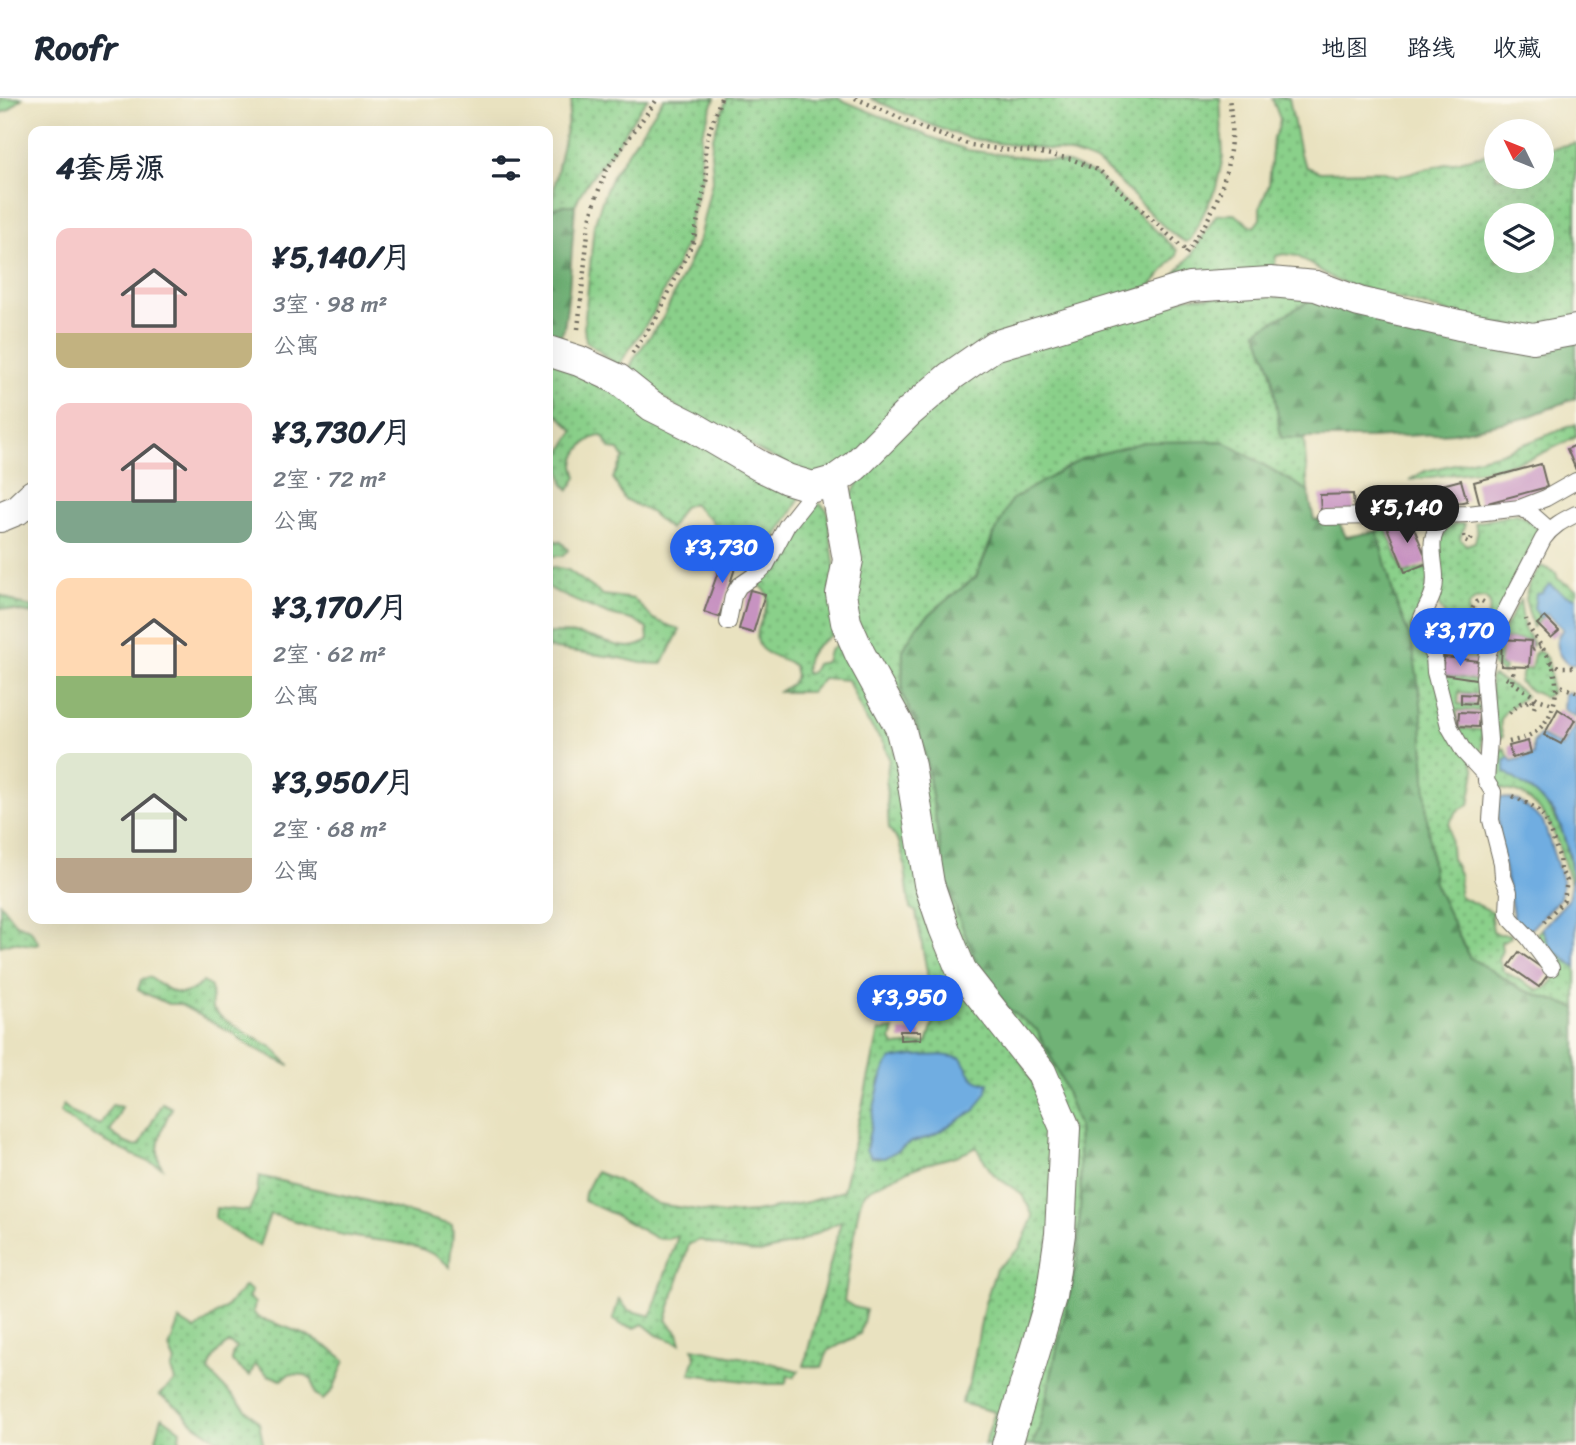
<!DOCTYPE html>
<html lang="zh">
<head>
<meta charset="utf-8">
<style>
	:root { --surface:#fff; --page:#f2f2f3; --text:#1f2937; --muted:#747a83; --line:#e0e1e3; --accent:#2563eb }
	body { margin:0; font-family:Sriracha,"LXGW WenKai TC",sans-serif; background:var(--page); color:var(--text); height:100vh; display:flex; flex-direction:column; font-size:26px; white-space:nowrap }
	* { box-sizing:border-box; margin:0 }
	p { font-size:23px; color:var(--muted) }
	.icon { flex:none; width:38px; height:38px; fill:none; stroke:currentColor; stroke-width:2; stroke-linecap:round; stroke-linejoin:round }
	.map { position:relative; flex:1; overflow:hidden }
	.panel { position:absolute; left:28px; top:28px; width:525px; height:798px; display:flex; flex-direction:column; background:var(--surface); border-radius:14px; box-shadow:0 7px 28px #0002 }
	.panel>* { flex:none }
	.needle { width:46px; rotate:313deg }
	.controls { position:absolute; left:1484px; top:21px; display:grid; gap:14px }
	.controls a { display:grid; place-items:center; width:70px; height:70px; border-radius:50%; background:var(--surface); box-shadow:0 7px 28px #0002; font-size:35px }
	.price { position:absolute; translate:-50% -60px; padding:0 16px; border-radius:24px; background:var(--accent); color:#fff; font-size:23px; line-height:46px; filter:drop-shadow(0 2px 4px #0008) }
	.price::after { content:''; position:absolute; left:50%; top:42px; width:21px; height:16px; margin-left:-10px; background:inherit; clip-path:polygon(0 0,100% 0,50% 100%) }
	.price.on { background:#222; color:#fff }
	ul { padding:0; list-style:none }
	li { display:flex; align-items:center; gap:21px; height:175px; padding:0 28px }
	li span { display:grid; place-items:center; flex:none; width:196px; height:140px; border-radius:14px; color:#555 }
	li>.icon { margin-inline-start:auto }
	span .icon { width:84px; height:84px; fill:#fffc; stroke-width:1 }
	li b { font-size:30px }
	h2 { display:flex; justify-content:space-between; align-items:center; height:84px; padding:0 28px; font-size:30px }
	header { display:flex; align-items:center; gap:42px; box-sizing:border-box; height:98px; padding:0 35px; background:var(--surface); border-bottom:2px solid var(--line) }
	header strong { font-size:33px }
	nav { display:flex; gap:38px; margin-inline-start:auto; font-size:24px }
	.map>svg:first-child { display:block }
	.grass { fill:url(#grass-dots); stroke:#5a7e5a; stroke-width:2; fill-rule:evenodd }
	.forest { fill:url(#forest-firs); stroke:#4d6e50; stroke-width:2 }
	.water { fill:#6fade1; stroke:#4d6c86; stroke-width:2 }
	.building { fill:#c793c1 }
	.lines { fill:none; stroke-linecap:round; stroke-linejoin:round }
	.service-casing { stroke:#6e6b5f; stroke-width:18 }
	.minor-casing { stroke:#6e6b5f; stroke-width:32 }
	.path { stroke:#6e6b5f; stroke-width:4.5; stroke-dasharray:2 5; stroke-linecap:butt }
	.service { stroke:#fff; stroke-width:16 }
	.minor { stroke:#fff; stroke-width:30 }
</style>
</head>
<body>
<header>
<strong>Roofr</strong>
<nav><a>地图</a><a>路线</a><a>收藏</a></nav>
</header>
<div class="map">
<svg width="1576" height="1347" viewBox="0 0 1576 1347">
	<defs>
		<pattern id="grass-dots" width="8" height="8" patternUnits="userSpaceOnUse" patternTransform="scale(1.75)"><rect width="8" height="8" fill="#8ad08a"/><path d="M2 2h.1M6 6h.1" fill="none" stroke="#71a971" stroke-width="1.8" stroke-linecap="round"/></pattern>
		<pattern id="forest-firs" width="22" height="20" patternUnits="userSpaceOnUse" patternTransform="scale(1.75)"><rect width="22" height="20" fill="#6fb276"/><path d="M5 1l3.5 6h-7zM16 11l3.5 6h-7z" fill="#5b9161"/></pattern>
	</defs>
	<rect width="100%" height="100%" fill="#fbf7ec"/>
	<filter id="ink" filterUnits="userSpaceOnUse"><feTurbulence type="fractalNoise" baseFrequency=".0143" numOctaves="2"/><feDisplacementMap in="SourceGraphic" scale="14" xChannelSelector="R" yChannelSelector="G"/><feConvolveMatrix kernelMatrix="1 2 1 2 8 2 1 2 1" color-interpolation-filters="sRGB"/></filter>
	<filter id="wash" filterUnits="userSpaceOnUse"><feTurbulence type="fractalNoise" baseFrequency=".00686" numOctaves="4" result="noise"/><feDisplacementMap in="SourceGraphic" scale="28" xChannelSelector="R" yChannelSelector="G"/><feGaussianBlur stdDeviation="1.57" result="paint"/><feColorMatrix in="noise" values="0 0 0 0 0 0 0 0 0 0 0 0 0 0 0 0 0 1.4 0 .05"/><feComposite in="paint" operator="in"/></filter>
	<g filter="url(#wash)">
		<rect width="100%" height="100%" fill="#e9e2c0"/>
		<!-- grass -->
		<path class="grass" d="M0,0H22L9,12L0,15Z
			M572,0H648C636,15 627,32 616,47C602,68 585,83 575,107L552,111C554,73 567,37 572,0Z
			M664,0H715L702,35L700,53L702,78L690,122L688,143L653,216L618,268L586,243L584,230L594,127L604,97L612,78Z
			M727,0H837L928,38L967,52L1068,65L1096,77L1177,152V157L1151,188L1040,227L849,363L814,380L693,320L627,275L635,259L663,220L698,145L713,79L711,54L713,39Z
			M870,0H1220L1223,59L1216,90L1191,141L1186,144C1159,130 1138,100 1115,80C1110,75 1105,69 1099,66C1060,46 1016,51 974,41C937,32 904,15 870,0Z
			M1272,0H1289L1300,56L1307,69L1320,74L1381,73L1397,78L1496,54V79H1542V52L1576,45V224L1533,230L1482,224L1337,183L1297,158L1284,156L1276,158L1274,170L1165,187L1191,158L1216,117L1234,116L1254,129L1260,121V109L1269,87L1273,40L1278,31L1280,21ZM1496,117H1542V163H1496Z
			M1314,198L1304,206L1257,233L1271,271L1281,339L1304,341L1308,393L1223,343L993,437L976,479L939,508L917,528L903,552L902,596L917,628L926,660L945,780L978,868L1006,909L1037,932L1061,980L1078,1027L1081,1096L1077,1164L1039,1332L1032,1347H1013L1070,1029L966,871L854,526L849,403L863,374L911,323L1007,252L1189,199Z
			M548,259L798,397L799,402L758,468L750,473L746,467L748,457L725,445L710,420L704,417L693,405L683,409L670,431L650,414L624,401L613,380L624,360L619,352L611,351L602,338C589,338 575,353 574,367C574,371 576,375 577,379L569,392L563,385L558,359L574,333L555,314V301L548,287Z
			M1576,326V339L1534,359L1492,371L1409,382L1425,373L1501,355Z
			M811,406H820L827,412L843,531C824,541 803,552 806,576L812,574L816,566L826,564L829,553L839,545L894,630L923,784L1058,1030L1055,1133L1000,1347H984L995,1314L961,1305L970,1283L984,1208L996,1171L1020,1150L1033,1119C1020,1086 1019,1097 996,1078C986,1070 984,1058 976,1049C959,1060 939,1061 920,1068C908,1073 870,1088 863,1097C857,1104 847,1188 844,1203L854,1209L866,1212L860,1236L828,1253L822,1269L804,1268L841,1123L799,1144L760,1155L727,1150L700,1142L689,1146L666,1222L678,1235L681,1246L657,1237L643,1226L635,1230L622,1227L613,1221L619,1201L628,1212L651,1218L678,1138L667,1141L656,1140L611,1115L584,1103L585,1095L596,1074L614,1081L658,1106L724,1116L755,1114L808,1104L843,1093L879,933L894,931L891,942L895,948L927,945L936,917L934,905L927,892V874L916,814L910,810L904,763L899,744L889,731L886,683L889,661L884,646L864,619L848,582L823,580L811,594H779L791,586L796,578L794,568C783,559 766,558 760,549C747,528 784,502 759,487L760,479ZM905,959H921L967,970L971,979L980,985L975,1012L930,1039L912,1044L884,1060L872,1059L866,1052L880,982Z
			M1516,416L1522,418L1537,430L1538,435L1485,542L1483,545H1480L1470,527L1474,521L1480,523L1489,517L1490,505L1485,500L1475,501L1468,509L1469,518L1465,522L1446,519C1443,514 1439,509 1438,504C1435,496 1437,485 1437,476C1437,456 1437,422 1465,426L1460,441L1466,447L1475,444L1477,435L1475,425Z
			M1386,431L1404,476L1427,469L1431,478L1417,523L1475,672L1469,707L1458,712L1449,725L1452,761L1460,778L1459,795L1461,799L1493,814L1491,819L1493,833L1499,836H1510L1511,839L1501,844L1502,853L1498,861L1505,874L1538,892C1545,892 1548,889 1553,883C1566,867 1544,852 1533,840L1542,830L1550,849L1576,870V910L1523,892L1469,859L1434,785L1427,720L1421,605L1412,545L1394,499L1377,433Z
			M548,441L561,444L568,452L563,458H548Z
			M1541,468L1556,475L1558,481L1576,491V500L1565,497L1555,490L1546,491L1542,495L1537,515L1541,520L1533,529L1525,501L1529,486Z
			M554,469L568,472L603,497L634,501L653,521L680,532L662,566L641,565L620,560L548,550V535C559,535 570,535 581,537C603,540 629,559 648,542L647,531C634,518 621,522 605,515C586,507 565,500 548,489V471Z
			M0,497L20,506L33,509V516L0,510Z
			M1520,502L1524,531L1534,546L1532,548L1531,542L1501,541L1499,568L1505,570L1503,576L1493,568V563L1503,533Z
			M1450,525C1466,528 1477,546 1480,561L1443,556L1441,576L1479,583V596L1459,594L1458,606L1479,608V613L1457,612L1456,630L1482,632V655L1479,663C1452,649 1450,615 1444,590C1440,575 1435,562 1436,546L1447,537L1446,528Z
			M1538,553C1553,559 1550,581 1551,595L1545,599L1531,593L1519,584L1524,571H1531L1534,556Z
			M1493,578L1520,592L1526,598C1510,610 1494,615 1503,638L1500,641L1495,636L1490,580Z
			M1504,650L1509,659L1505,663V674C1536,695 1558,710 1566,748C1569,761 1573,772 1571,786C1558,752 1556,718 1523,697C1513,691 1502,694 1492,686L1493,657Z
			M0,805L16,826L30,831L39,845L31,847L13,844L0,848Z
			M149,879C171,893 180,905 203,884L211,889L212,910L220,918L247,936L272,949L290,968L250,948L231,934L179,906H168L138,892L141,882Z
			M162,1005L172,1010C163,1026 152,1052 162,1069C126,1055 91,1039 60,1015L63,1007L74,1016L100,1027L112,1007L122,1009L110,1034L126,1045L133,1048L140,1047Z
			M259,1078L364,1102L452,1127C455,1142 449,1154 450,1169C421,1140 380,1145 343,1137C319,1132 295,1122 270,1116L259,1148L225,1128L215,1120L216,1110L249,1113L257,1094Z
			M245,1188L252,1193L248,1199L255,1205L253,1214L258,1220C288,1229 321,1241 345,1262L333,1292L323,1302L315,1296L312,1281L305,1277L289,1276L282,1282L268,1277L255,1266L250,1278L232,1264V1256L237,1250L229,1245C218,1253 211,1260 209,1274L259,1325L263,1345L262,1347H220L221,1344L194,1326L179,1310L159,1297L175,1283L171,1271L175,1264L169,1250L179,1222L195,1232L226,1209Z
			M693,1250L771,1265L799,1273L794,1279L788,1278L785,1286H767L690,1276L695,1259Z
			M162,1319L180,1332L179,1341L185,1347H165L156,1341Z"/>
		<!-- forest -->
		<path class="forest" d="M564,107H575L569,192L564,231L560,239L548,240V130L552,111Z
			M1314,198L1576,239V300L1525,320L1453,335L1371,340H1281L1271,271L1257,233L1304,206Z
			M1223,343L1308,393L1314,422H1338L1346,439L1377,433L1394,499L1412,545L1421,605L1427,720L1434,785L1469,859L1523,892L1576,910V1347H1032L1039,1332L1077,1164L1081,1096L1078,1027L1061,980L1037,932L1006,909L978,868L960,823L945,780L926,660L917,628L902,596L903,552L917,528L939,508L976,479L994,437L1011,402L1081,361L1144,344Z"/>
		<!-- water -->
		<path class="water" d="M1549,486L1565,497L1576,500V566L1569,567C1556,557 1552,543 1563,531L1547,516L1541,520L1534,510L1536,496L1542,495Z
			M1568,594L1576,598V619L1563,611L1564,596Z
			M1576,626V870L1550,849L1542,830L1568,802L1572,780L1570,759L1561,729L1554,714L1532,693L1505,674V663L1509,659L1512,663L1533,657V645L1540,637L1562,649Z
			M1501,699L1519,703L1543,723L1563,785L1560,800L1528,834L1514,822L1500,746L1496,700Z
			M941,957L961,960C969,972 971,986 988,985L987,994L975,1012L930,1039L912,1044L884,1060L871,1059L866,1052C870,1035 879,969 891,962C902,957 928,958 941,957Z"/>
		<g id="blocks">
			<!-- building -->
			<path class="building" d="M1576,347V372L1567,351Z
				M1541,366L1547,389L1480,407L1474,384Z
				M1461,382L1467,403L1436,410L1431,390Z
				M1353,396L1354,413L1321,415L1320,397Z
				M1410,420L1428,465L1405,474L1387,429Z
				M725,454L739,458L719,519L704,514Z
				M750,492L765,496L753,535L739,531Z
				M1434,517L1442,532L1431,539L1422,523Z
				M1545,519L1559,533L1551,540L1537,526Z
				M1502,541L1531,543L1529,569L1501,568Z
				M1444,559L1478,563L1476,581L1442,576Z
				M1461,596L1476,597L1475,606L1461,605Z
				M1558,611L1575,622L1561,646L1544,637Z
				M1459,614L1479,615L1478,629L1458,628Z
				M1528,643L1531,655L1512,660L1509,648Z
				M1519,854L1549,875L1539,889L1509,868Z
				M900,933H921V941L900,942Z"/>
		</g>
	</g>
	<g filter="url(#ink)">
		<use href="#blocks" fill-opacity="0" stroke="#6e6b5f" stroke-width="2"/>
		<g class="lines">
			<!-- service casing -->
			<g class="service-casing">
				<path id="service" d="M1520,410L1546,400L1576,383
					M1450,416C1417,441 1442,467 1433,495C1430,506 1422,515 1420,526L1434,558L1435,574L1449,628L1464,654L1486,678
					M1325,419L1374,418L1408,413L1438,417L1468,416L1520,410L1529,414L1546,429L1550,431
					M728,524L733,498L739,488L758,475L766,467L787,427L806,403L813,389
					M1551,870L1528,839L1511,821L1508,814L1509,794L1503,779L1502,765L1491,722L1493,694L1486,683L1489,642L1484,579L1488,555L1497,530L1543,441C1552,428 1562,423 1576,416"/>
			</g>
			<!-- minor casing -->
			<g class="minor-casing">
				<path id="minor" d="M548,253L579,263L618,281L652,308L690,327L760,368L787,381L813,389L834,383L855,368L909,314L951,278L994,248L1189,189L1270,184L1316,188L1359,204L1459,227L1533,240L1576,232
					M834,383L848,462L841,496L846,524L860,556L900,629L910,668L929,786L944,830L962,874L1041,974L1065,1030L1060,1136L1051,1199L1007,1347
					M0,419L17,412L33,397"/>
			</g>
			<!-- path -->
			<path class="path" d="M855,0L929,33L971,47L1005,52L1036,54L1071,61L1100,73L1188,155
				M1186,156C1220,109 1238,59 1229,0
				M578,231L589,125L597,97L606,72L658,0
				M632,255L657,219L693,144L707,79L705,53L708,37L721,0
				M1464,437L1465,443L1469,445L1473,438
				M1474,517L1472,512L1476,504L1480,502L1487,506
				M1446,522L1460,524L1473,537
				M1465,528L1474,517L1479,520
				M1532,552L1542,547
				M1551,564L1560,569H1576
				M1506,580L1538,601L1553,606
				M1512,583L1514,570
				M1556,592L1561,588L1576,594
				M1532,602L1535,607L1533,613
				M1509,615L1521,605L1538,601
				M1509,644C1516,642 1524,641 1530,637C1555,625 1562,588 1551,564C1544,549 1530,536 1526,521
				M1513,698L1536,710L1545,720L1559,758L1560,771L1567,783L1564,802L1544,824"/>
			<!-- service -->
			<use href="#service" class="service"/>
			<!-- minor -->
			<use href="#minor" class="minor"/>
		</g>
	</g>
</svg>
<div class="controls">
<a><svg class="needle" viewBox="-14 -14 28 28"><path d="M0-13l5 13h-10z" fill="#e53935"/><path d="M0 13l5-13h-10z" fill="#747a83"/></svg></a>
<a><svg class="icon" aria-label="layers" viewBox="0 0 24 24"><path d="M12 4l9 5-9 5-9-5zM3 14l9 5 9-5"/></svg></a>
</div>
<b class="price on" style="left:1407px;top:447px">¥5,140</b>
<b class="price" style="left:722px;top:487px">¥3,730</b>
<b class="price" style="left:1460px;top:570px">¥3,170</b>
<b class="price" style="left:910px;top:937px">¥3,950</b>
<section class="panel">
<h2>4套房源<svg class="icon" aria-label="filters" viewBox="0 0 24 24"><path d="M4 7h16M4 17h16"/><circle cx="9" cy="7" r="2"/><circle cx="15" cy="17" r="2"/></svg></h2>
<ul>
<li><span style="background:linear-gradient(#f6c9c9 75%,#c2b280 0)"><svg class="icon" aria-label="home" viewBox="0 0 24 24"><path d="M3 11l9-7 9 7M6 9v11h12V9"/></svg></span><div><b>¥5,140/月</b><p>3室 · 98 m²</p><p>公寓</p></div></li>
<li><span style="background:linear-gradient(#f6c9c9 70%,#7fa58c 0)"><svg class="icon" aria-label="home" viewBox="0 0 24 24"><path d="M3 11l9-7 9 7M6 9v11h12V9"/></svg></span><div><b>¥3,730/月</b><p>2室 · 72 m²</p><p>公寓</p></div></li>
<li><span style="background:linear-gradient(#ffd9b3 70%,#8fb573 0)"><svg class="icon" aria-label="home" viewBox="0 0 24 24"><path d="M3 11l9-7 9 7M6 9v11h12V9"/></svg></span><div><b>¥3,170/月</b><p>2室 · 62 m²</p><p>公寓</p></div></li>
<li><span style="background:linear-gradient(#dfe7d0 75%,#b9a48a 0)"><svg class="icon" aria-label="home" viewBox="0 0 24 24"><path d="M3 11l9-7 9 7M6 9v11h12V9"/></svg></span><div><b>¥3,950/月</b><p>2室 · 68 m²</p><p>公寓</p></div></li>
</ul>
</section>
</div>
</body>
</html>
